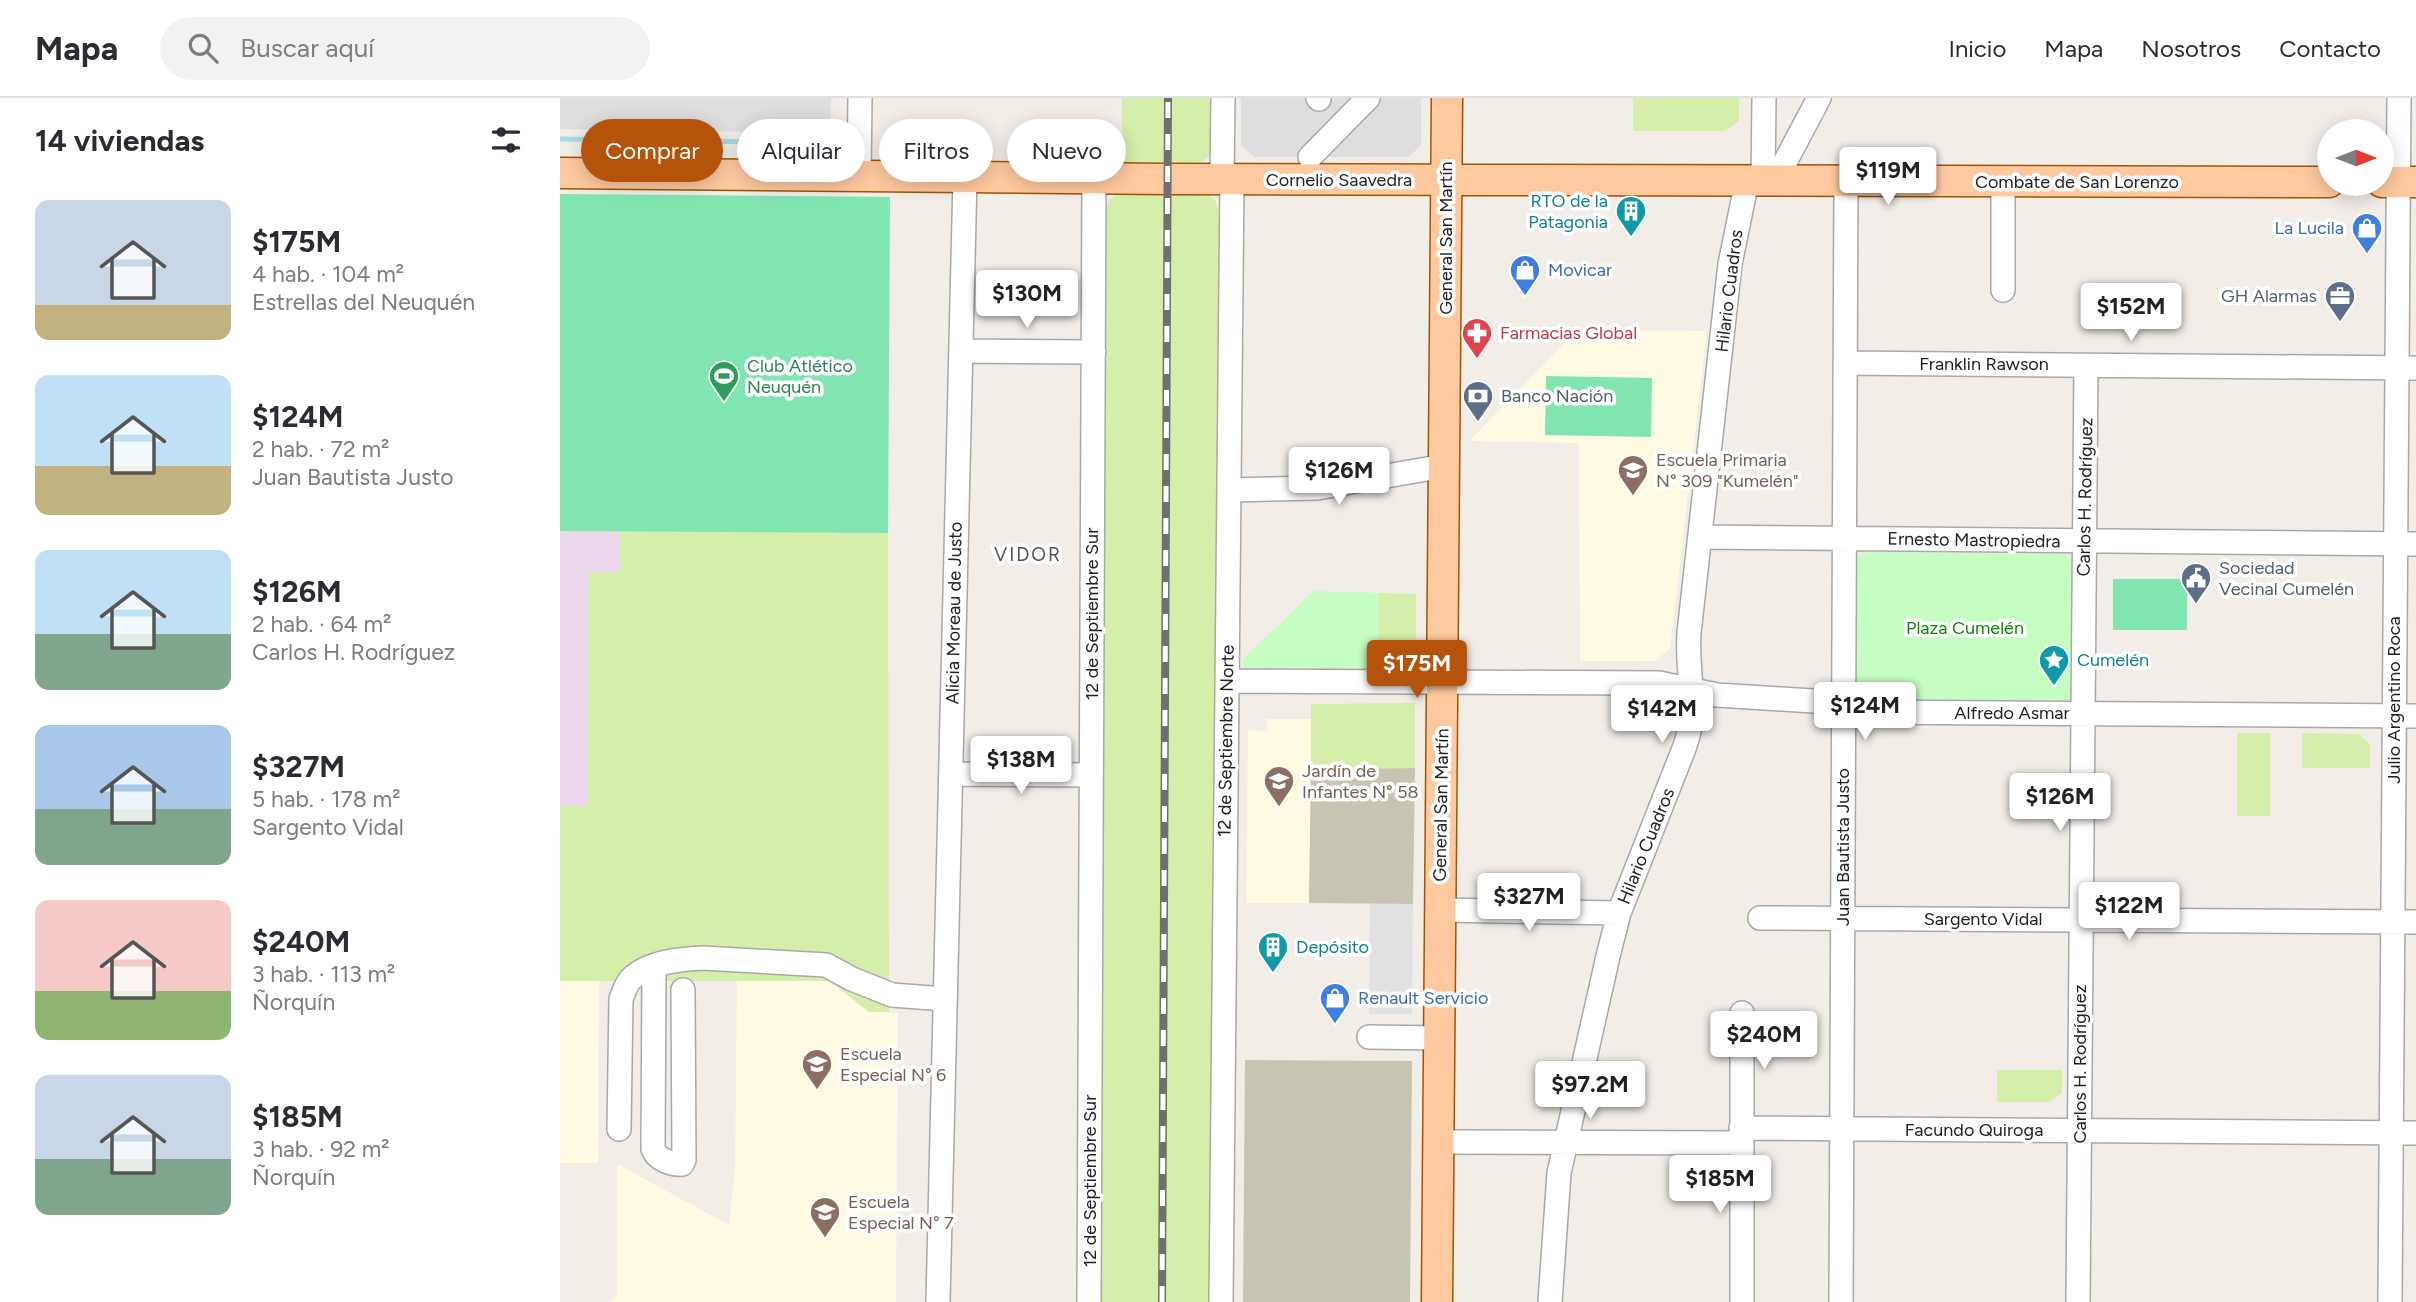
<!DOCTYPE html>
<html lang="es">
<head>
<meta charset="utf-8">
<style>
	:root { --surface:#fff; --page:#f2f2f3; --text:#2b2b33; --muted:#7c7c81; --line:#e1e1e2; --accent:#b45309 }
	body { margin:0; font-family:Figtree,sans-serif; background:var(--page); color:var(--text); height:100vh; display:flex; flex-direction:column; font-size:26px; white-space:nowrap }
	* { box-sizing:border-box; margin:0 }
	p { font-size:23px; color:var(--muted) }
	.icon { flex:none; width:38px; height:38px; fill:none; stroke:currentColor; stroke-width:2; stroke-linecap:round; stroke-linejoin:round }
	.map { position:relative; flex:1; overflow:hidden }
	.panel { display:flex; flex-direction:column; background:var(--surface); width:560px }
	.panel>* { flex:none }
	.hud { position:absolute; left:21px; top:21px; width:665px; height:63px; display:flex; gap:14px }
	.needle { width:46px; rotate:90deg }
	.tools { position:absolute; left:1757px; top:21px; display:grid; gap:14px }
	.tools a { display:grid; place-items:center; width:77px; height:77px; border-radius:50%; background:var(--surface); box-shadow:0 4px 18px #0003; font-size:35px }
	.price { position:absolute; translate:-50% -60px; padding:0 16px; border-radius:7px; background:#fff; color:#222; font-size:23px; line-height:46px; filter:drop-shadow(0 2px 4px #0008) }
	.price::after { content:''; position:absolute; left:50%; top:42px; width:21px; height:16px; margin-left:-10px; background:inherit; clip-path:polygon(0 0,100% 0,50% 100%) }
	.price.selected { background:var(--accent); color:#fff }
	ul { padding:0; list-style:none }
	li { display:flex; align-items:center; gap:21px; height:175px; padding:0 35px }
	li span { display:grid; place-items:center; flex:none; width:196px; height:140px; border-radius:14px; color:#555 }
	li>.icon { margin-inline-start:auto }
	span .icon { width:84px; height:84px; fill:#fffc; stroke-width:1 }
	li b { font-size:30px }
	h2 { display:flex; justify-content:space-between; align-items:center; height:84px; padding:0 35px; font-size:30px }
	.pill { padding:0 24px; border-radius:32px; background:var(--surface); box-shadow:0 4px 18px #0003; font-size:24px; line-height:63px }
	.pill.selected { background:var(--accent); color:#fff }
	header { display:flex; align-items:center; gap:42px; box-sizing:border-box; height:98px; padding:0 35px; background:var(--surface); border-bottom:2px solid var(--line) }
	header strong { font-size:33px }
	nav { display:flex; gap:38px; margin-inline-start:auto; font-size:24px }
	.search { width:490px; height:63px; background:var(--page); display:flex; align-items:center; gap:18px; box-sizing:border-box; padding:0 24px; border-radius:38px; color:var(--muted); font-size:26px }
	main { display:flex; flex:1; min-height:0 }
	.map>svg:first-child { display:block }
	.residential { fill:#dfdede }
	.industrial { fill:#ebd8ea }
	.education { fill:#fffbe3 }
	.construction { fill:#c7c4b1 }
	.grass { fill:#d5eeaa }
	.park { fill:#c5fdc2 }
	.pitch { fill:#80e5b1 }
	.parking { fill:#e1e1e1 }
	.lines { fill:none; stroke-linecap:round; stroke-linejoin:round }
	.stream { stroke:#a5dce2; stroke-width:5 }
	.minor-casing { stroke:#a8a8a8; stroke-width:26 }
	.major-casing { stroke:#9e5500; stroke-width:33 }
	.minor { stroke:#fff; stroke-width:23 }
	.major { stroke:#ffc99f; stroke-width:30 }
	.rail-casing { stroke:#6f6f6f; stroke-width:8 }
	.rail { stroke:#fff; stroke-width:5; stroke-dasharray:16; stroke-linecap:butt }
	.labels { text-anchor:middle; stroke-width:7; stroke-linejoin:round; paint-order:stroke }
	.street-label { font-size:18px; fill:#212121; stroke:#fff }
	.culture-label { font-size:18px; fill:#0d838f; stroke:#fff; text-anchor:start }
	.shop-label { font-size:18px; fill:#366cbe; stroke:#fff; text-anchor:start }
	.service-label { font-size:18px; fill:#4e5e75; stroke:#fff; text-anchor:start }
	.health-label { font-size:18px; fill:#be3a42; stroke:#fff; text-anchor:start }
	.leisure-label { font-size:18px; fill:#27864d; stroke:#fff; text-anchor:start }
	.education-label { font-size:18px; fill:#785e54; stroke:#fff; text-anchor:start }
	.park-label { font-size:18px; fill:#0a8904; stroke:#fff }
	.neighbourhood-label { font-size:19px; letter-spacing:2px; fill:#545454; stroke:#fff }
</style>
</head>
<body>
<header>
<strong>Mapa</strong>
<div class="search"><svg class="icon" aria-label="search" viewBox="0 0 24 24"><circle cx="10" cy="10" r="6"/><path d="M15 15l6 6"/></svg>Buscar aquí</div>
<nav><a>Inicio</a><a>Mapa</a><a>Nosotros</a><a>Contacto</a></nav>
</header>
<main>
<section class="panel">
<h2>14 viviendas<svg class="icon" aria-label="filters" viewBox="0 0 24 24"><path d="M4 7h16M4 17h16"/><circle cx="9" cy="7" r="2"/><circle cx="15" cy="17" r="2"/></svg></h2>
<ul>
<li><span style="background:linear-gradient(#c9d6e8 75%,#c2b280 0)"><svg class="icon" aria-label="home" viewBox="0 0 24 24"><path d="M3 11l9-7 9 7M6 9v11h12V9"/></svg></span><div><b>$175M</b><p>4 hab. · 104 m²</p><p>Estrellas del Neuquén</p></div></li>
<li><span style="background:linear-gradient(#bfe0f5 65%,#c2b280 0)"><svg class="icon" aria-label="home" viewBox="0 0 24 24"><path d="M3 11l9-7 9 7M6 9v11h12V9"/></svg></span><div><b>$124M</b><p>2 hab. · 72 m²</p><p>Juan Bautista Justo</p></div></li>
<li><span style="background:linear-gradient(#bfe0f5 60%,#7fa58c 0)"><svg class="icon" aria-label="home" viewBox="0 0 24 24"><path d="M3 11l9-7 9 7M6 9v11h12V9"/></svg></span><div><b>$126M</b><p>2 hab. · 64 m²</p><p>Carlos H. Rodríguez</p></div></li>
<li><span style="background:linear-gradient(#a9c7e8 60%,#7fa58c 0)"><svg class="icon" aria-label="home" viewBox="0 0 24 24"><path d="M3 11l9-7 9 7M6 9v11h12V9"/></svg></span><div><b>$327M</b><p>5 hab. · 178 m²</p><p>Sargento Vidal</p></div></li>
<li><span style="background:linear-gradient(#f6c9c9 65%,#8fb573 0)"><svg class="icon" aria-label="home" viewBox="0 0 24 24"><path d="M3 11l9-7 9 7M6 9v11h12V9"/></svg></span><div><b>$240M</b><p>3 hab. · 113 m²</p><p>Ñorquín</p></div></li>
<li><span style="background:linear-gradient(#c9d6e8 60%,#7fa58c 0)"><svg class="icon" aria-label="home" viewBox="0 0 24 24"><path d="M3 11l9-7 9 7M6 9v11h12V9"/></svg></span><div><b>$185M</b><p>3 hab. · 92 m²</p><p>Ñorquín</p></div></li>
</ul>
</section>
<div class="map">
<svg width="1856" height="1204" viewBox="0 0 1856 1204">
	<rect width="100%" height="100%" fill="#f2ede7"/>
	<!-- residential -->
	<path class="residential" d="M0,0H271L270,35L0,31Z
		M681,0H861V47L849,59H694L681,47Z"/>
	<!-- industrial -->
	<path class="industrial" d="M0,433H60V474L29,475L28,708H0Z"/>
	<!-- education -->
	<path class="education" d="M1017,232L1147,233L1110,550L1095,563H1020L1019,345L909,343Z
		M707,621H751L749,805H686L688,632L707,633Z
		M0,883H39L38,1065H0Z
		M177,883H270L309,914L338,915L336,1204H50L57,1197V1066L169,1127L175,1071Z"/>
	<!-- construction -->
	<path class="construction" d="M855,670L853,806L749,805L751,671Z
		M685,962L852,963L850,1204H683Z"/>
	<!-- grass -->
	<path class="grass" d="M562,0H654L652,56L641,64L562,65Z
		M1073,0H1179V23L1165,33H1073Z
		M558,96H646L655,102L660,117L651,1204H541L546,114L549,102Z
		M60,433L328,435L329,914H309L270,883H0V708H28L29,474H60Z
		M819,495L856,496V556L845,564H818Z
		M855,605V670L751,671V606Z
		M1677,635H1710V718H1677Z
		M1742,635L1799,636L1810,646V670H1742Z
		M1437,972H1502V995L1490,1004H1437Z"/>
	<!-- park -->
	<path class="park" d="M1307,454L1504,456L1514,462L1512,604L1305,605L1295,597V464L1298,458Z
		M754,493L819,495L818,572L684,570L682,562Z"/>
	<!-- pitch -->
	<path class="pitch" d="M0,96L330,99L328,435L0,433Z
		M986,278L1092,280L1091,339L985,337Z
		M1553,481H1627V532H1553Z"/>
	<!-- parking -->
	<path class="parking" d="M810,806H853L852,916H809Z"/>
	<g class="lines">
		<!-- stream -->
		<path class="stream" d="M0,41L269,45"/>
		<!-- minor casing -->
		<g class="minor-casing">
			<path id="minor" d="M758,0L759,1
				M750,59L808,0
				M299,78L300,0
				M662,81L663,0
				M1203,83L1204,0
				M1215,83L1259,0
				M1443,83V192
				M401,253L534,254
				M1285,265L1856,270
				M669,392L757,390L884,368
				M1140,439L1856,446
				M667,583L1099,585L1157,597L1269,604L1304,614L1856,618
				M391,676L531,677
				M880,812L1059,815
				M1200,820L1856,824
				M94,869L93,1051C96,1061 112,1067 122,1066L124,1062L123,892
				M809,939L879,940
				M1181,1030L1856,1035
				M59,1031L61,901C64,894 66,886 71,881C88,864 120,861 143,860L266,867L292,881L332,897L385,901
				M878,1044L1181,1045
				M378,1204L405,79
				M529,1204L534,80
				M661,1204L672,81
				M990,1204L999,1075L1049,854L1059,815L1125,648C1139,608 1126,575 1129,535L1170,166L1187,83
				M1182,1204V915
				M1281,1204L1286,83
				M1518,1204L1526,267
				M1830,1204L1839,0"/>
		</g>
		<!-- major casing -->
		<g class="major-casing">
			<path id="major" d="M0,75L608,81L1769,84
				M1822,84H1856
				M877,1204L887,0"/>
		</g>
		<!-- minor -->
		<use href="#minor" class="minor"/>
		<!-- major -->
		<use href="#major" class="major"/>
		<!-- rail casing -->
		<g class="rail-casing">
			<path id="rail" d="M602,1204L608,0"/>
		</g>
		<!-- rail -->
		<use href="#rail" class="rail"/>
	</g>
	<!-- icons -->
	<defs>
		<g id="building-pin" transform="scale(1.575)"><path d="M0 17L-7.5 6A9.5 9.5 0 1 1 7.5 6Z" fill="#0f9aa8" stroke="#fff"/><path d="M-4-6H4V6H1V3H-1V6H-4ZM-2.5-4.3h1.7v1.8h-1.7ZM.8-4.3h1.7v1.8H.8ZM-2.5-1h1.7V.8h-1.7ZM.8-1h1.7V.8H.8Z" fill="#fff"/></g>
		<g id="shop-pin" transform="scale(1.575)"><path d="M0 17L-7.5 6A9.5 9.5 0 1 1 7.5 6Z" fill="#3f7fe0" stroke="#fff"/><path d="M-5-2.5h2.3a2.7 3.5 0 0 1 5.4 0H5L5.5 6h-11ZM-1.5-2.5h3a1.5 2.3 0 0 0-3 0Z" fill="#fff"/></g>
		<g id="office-pin" transform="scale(1.575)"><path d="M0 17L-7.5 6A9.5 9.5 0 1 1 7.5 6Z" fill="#5c6f8a" stroke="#fff"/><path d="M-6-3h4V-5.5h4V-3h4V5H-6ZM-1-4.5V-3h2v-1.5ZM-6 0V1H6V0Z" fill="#fff"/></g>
		<g id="pharmacy-pin" transform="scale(1.575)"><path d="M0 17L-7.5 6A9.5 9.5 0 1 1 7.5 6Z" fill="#e0444e" stroke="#fff"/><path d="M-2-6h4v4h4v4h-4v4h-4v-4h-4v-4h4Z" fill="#fff"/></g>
		<g id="stadium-pin" transform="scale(1.575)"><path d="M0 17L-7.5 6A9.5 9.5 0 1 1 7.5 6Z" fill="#2e9e5b" stroke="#fff"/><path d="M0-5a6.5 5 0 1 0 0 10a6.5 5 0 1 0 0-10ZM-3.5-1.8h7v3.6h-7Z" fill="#fff"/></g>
		<g id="bank-pin" transform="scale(1.575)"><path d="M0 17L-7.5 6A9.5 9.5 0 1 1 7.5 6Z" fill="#5c6f8a" stroke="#fff"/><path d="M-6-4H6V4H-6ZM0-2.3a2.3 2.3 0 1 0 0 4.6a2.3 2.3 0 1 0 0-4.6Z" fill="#fff"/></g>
		<g id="school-pin" transform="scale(1.575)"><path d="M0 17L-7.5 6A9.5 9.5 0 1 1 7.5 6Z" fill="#8d6e63" stroke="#fff"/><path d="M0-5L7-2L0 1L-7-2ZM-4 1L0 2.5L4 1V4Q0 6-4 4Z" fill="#fff"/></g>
		<g id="civic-pin" transform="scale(1.575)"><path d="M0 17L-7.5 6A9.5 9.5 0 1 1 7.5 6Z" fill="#5c6f8a" stroke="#fff"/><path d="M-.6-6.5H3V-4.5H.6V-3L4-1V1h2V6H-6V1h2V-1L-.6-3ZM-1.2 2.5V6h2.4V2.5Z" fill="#fff"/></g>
		<g id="sight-pin" transform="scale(1.575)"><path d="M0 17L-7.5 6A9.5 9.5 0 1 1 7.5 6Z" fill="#0f9aa8" stroke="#fff"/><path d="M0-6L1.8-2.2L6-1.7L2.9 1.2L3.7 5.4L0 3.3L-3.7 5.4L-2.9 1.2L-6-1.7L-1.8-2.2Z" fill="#fff"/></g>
	</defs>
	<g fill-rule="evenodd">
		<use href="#building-pin" x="1071" y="113"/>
		<use href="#shop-pin" x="1807" y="130"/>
		<use href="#shop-pin" x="965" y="172"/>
		<use href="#office-pin" x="1780" y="198"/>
		<use href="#pharmacy-pin" x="917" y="235"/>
		<use href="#stadium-pin" x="164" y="278"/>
		<use href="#bank-pin" x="918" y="298"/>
		<use href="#school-pin" x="1073" y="372"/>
		<use href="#civic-pin" x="1636" y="480"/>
		<use href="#sight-pin" x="1494" y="562"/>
		<use href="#school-pin" x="719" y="683"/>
		<use href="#building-pin" x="713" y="849"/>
		<use href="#shop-pin" x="775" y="900"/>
		<use href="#school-pin" x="257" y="966"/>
		<use href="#school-pin" x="265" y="1114"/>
	</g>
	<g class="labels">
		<!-- street labels -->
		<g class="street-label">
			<text x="779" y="88">Cornelio Saavedra</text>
			<text x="1517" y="90">Combate de San Lorenzo</text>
			<text transform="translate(886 140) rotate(-90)" y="6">General San Martín</text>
			<text transform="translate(1169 193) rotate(-83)" y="6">Hilario Cuadros</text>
			<text x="1424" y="272">Franklin Rawson</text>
			<text transform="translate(1525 399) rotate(-89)" y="6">Carlos H. Rodríguez</text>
			<text transform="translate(1414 442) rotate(1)" y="6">Ernesto Mastropiedra</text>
			<text transform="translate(394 515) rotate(-89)" y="6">Alicia Moreau de Justo</text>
			<text transform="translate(532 516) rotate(-90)" y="6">12 de Septiembre Sur</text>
			<text transform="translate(1834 602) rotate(-90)" y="6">Julio Argentino Roca</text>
			<text x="1452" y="621">Alfredo Asmar</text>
			<text transform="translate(666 643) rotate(-89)" y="6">12 de Septiembre Norte</text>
			<text transform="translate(881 707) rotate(-89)" y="6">General San Martín</text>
			<text transform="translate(1086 748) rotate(-68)" y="6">Hilario Cuadros</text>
			<text transform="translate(1283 749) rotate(-90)" y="6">Juan Bautista Justo</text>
			<text x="1423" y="827">Sargento Vidal</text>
			<text transform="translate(1520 966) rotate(-90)" y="6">Carlos H. Rodríguez</text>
			<text x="1414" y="1038">Facundo Quiroga</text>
			<text transform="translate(530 1083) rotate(-90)" y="6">12 de Septiembre Sur</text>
		</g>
		<!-- culture labels -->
		<g class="culture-label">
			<text x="1048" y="109" text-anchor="end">RTO de la<tspan x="1048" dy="21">Patagonia</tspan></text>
			<text x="1517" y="568">Cumelén</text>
			<text x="736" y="855">Depósito</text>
		</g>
		<!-- shop labels -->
		<g class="shop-label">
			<text x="1784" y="136" text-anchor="end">La Lucila</text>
			<text x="988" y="178">Movicar</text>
			<text x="798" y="906">Renault Servicio</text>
		</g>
		<!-- service labels -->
		<g class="service-label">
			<text x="1757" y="204" text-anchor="end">GH Alarmas</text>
			<text x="941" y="304">Banco Nación</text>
			<text x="1659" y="476">Sociedad<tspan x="1659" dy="21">Vecinal Cumelén</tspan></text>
		</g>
		<!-- health labels -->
		<g class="health-label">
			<text x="940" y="241">Farmacias Global</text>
		</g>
		<!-- leisure labels -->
		<g class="leisure-label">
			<text x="187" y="274">Club Atlético<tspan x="187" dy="21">Neuquén</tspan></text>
		</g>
		<!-- education labels -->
		<g class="education-label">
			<text x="1096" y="368">Escuela Primaria<tspan x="1096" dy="21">N° 309 "Kumelén"</tspan></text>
			<text x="742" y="679">Jardín de<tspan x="742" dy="21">Infantes N° 58</tspan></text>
			<text x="280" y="962">Escuela<tspan x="280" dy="21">Especial N° 6</tspan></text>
			<text x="288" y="1110">Escuela<tspan x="288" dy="21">Especial N° 7</tspan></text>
		</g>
		<!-- park labels -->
		<g class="park-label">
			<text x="1405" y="536">Plaza Cumelén</text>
		</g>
		<!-- neighbourhood labels -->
		<g class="neighbourhood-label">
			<text x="468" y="463">VIDOR</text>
		</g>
	</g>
</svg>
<div class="tools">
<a><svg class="needle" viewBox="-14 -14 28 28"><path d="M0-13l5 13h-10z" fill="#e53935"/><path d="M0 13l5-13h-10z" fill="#7c7c81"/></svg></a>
</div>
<b class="price" style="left:1328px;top:109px">$119M</b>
<b class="price" style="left:467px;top:232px">$130M</b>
<b class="price" style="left:1571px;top:245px">$152M</b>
<b class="price" style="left:779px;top:409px">$126M</b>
<b class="price selected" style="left:857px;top:602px">$175M</b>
<b class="price" style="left:1305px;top:644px">$124M</b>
<b class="price" style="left:1102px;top:647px">$142M</b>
<b class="price" style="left:461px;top:698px">$138M</b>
<b class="price" style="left:1500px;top:735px">$126M</b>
<b class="price" style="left:969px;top:835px">$327M</b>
<b class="price" style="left:1569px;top:844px">$122M</b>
<b class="price" style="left:1204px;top:973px">$240M</b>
<b class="price" style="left:1030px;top:1023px">$97.2M</b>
<b class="price" style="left:1160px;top:1117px">$185M</b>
<div class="hud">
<a class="pill selected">Comprar</a>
<a class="pill">Alquilar</a>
<a class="pill">Filtros</a>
<a class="pill">Nuevo</a>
</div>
</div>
</main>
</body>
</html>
